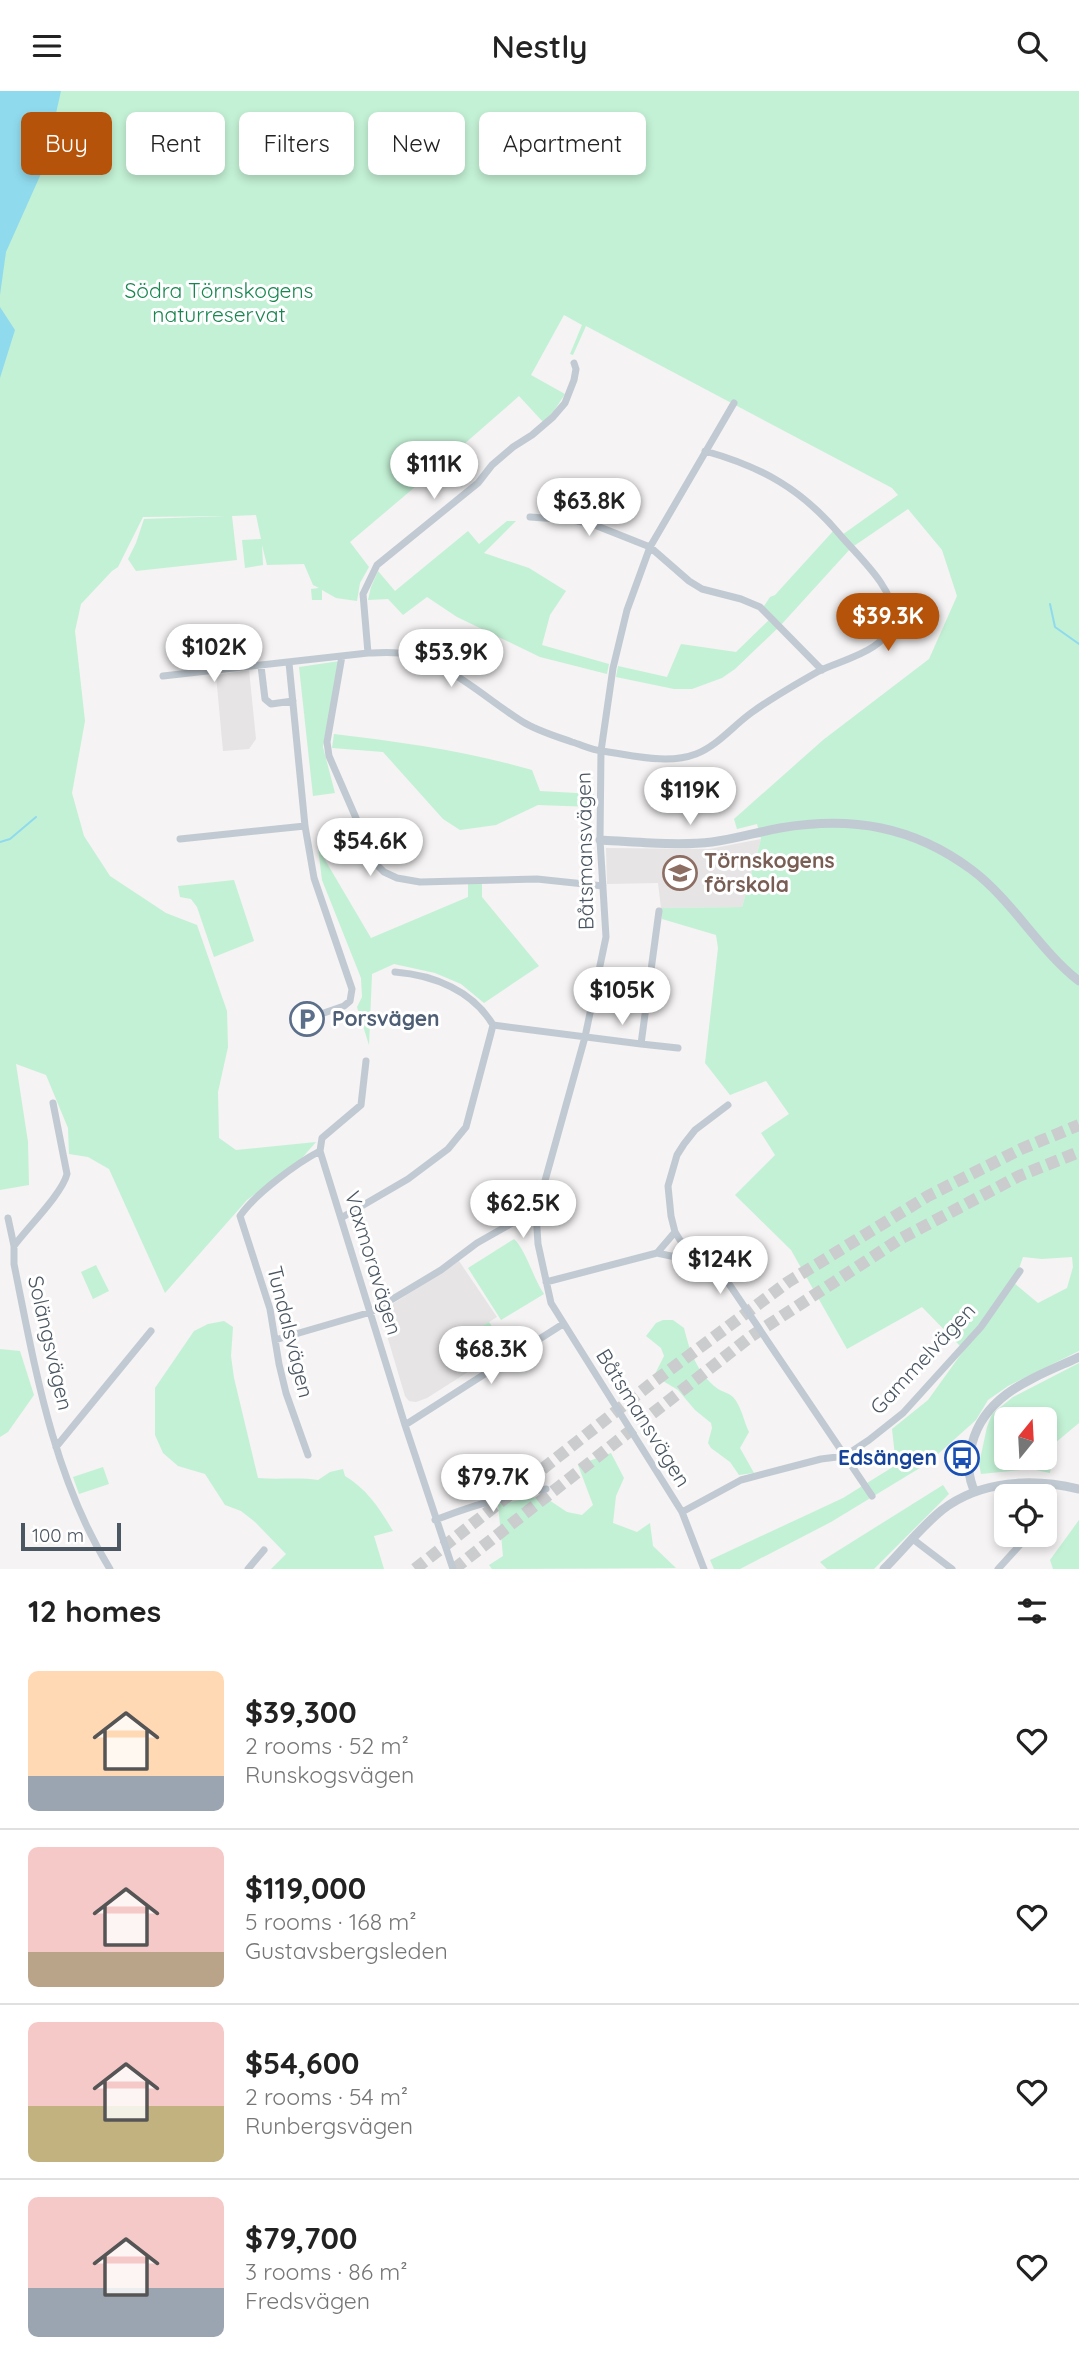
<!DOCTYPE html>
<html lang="en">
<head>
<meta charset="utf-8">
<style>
	:root { --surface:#fff; --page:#f6f6f6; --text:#222; --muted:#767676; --line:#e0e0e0; --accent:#b45309 }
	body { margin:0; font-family:Quicksand,sans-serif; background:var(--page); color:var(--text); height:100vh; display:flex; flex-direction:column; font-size:26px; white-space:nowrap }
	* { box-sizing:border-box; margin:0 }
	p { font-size:23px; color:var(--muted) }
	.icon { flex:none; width:38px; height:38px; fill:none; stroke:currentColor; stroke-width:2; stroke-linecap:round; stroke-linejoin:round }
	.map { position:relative; height:1478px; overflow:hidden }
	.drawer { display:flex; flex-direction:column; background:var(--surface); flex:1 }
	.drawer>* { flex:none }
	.banner { position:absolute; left:21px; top:21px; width:700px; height:63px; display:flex; gap:14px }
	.needle { width:46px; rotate:18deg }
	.fabs { position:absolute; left:994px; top:1316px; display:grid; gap:14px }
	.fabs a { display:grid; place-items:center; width:63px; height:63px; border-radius:10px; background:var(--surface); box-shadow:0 4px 10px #0003; font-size:35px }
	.scale { position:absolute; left:21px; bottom:18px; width:100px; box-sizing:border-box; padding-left:7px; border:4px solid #4a5661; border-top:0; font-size:19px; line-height:24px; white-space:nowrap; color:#4a5661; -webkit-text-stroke:5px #fff; paint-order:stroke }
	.price { position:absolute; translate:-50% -60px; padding:0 16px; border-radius:24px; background:#fff; color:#222; font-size:23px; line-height:46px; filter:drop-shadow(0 2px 4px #0008) }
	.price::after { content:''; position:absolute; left:50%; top:42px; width:21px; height:16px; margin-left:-10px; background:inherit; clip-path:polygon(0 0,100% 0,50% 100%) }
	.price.active { background:var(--accent); color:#fff }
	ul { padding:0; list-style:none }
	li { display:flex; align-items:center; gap:21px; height:175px; padding:0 28px }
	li+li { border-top:2px solid var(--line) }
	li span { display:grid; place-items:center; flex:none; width:196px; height:140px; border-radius:10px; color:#555 }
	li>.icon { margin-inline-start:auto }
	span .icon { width:84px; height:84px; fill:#fffc; stroke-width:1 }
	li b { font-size:30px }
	h2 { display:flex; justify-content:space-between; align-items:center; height:84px; padding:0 28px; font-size:30px }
	.chip { padding:0 24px; border-radius:10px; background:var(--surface); box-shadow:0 4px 10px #0003; font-size:24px; line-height:63px }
	.chip.active { background:var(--accent); color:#fff }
	header { display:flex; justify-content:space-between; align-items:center; height:91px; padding:0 28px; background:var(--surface); font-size:32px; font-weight:600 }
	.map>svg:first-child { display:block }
	.education { fill:#e6e4e5 }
	.green { fill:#c3f1d5; fill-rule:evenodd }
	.water { fill:#90daee }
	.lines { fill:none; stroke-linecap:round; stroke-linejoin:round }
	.stream { stroke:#90daee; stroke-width:2 }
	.motorway-tunnel { stroke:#caccce; stroke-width:12; stroke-dasharray:12 6; stroke-linecap:butt }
	.minor { stroke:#c1cad2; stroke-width:7 }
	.tertiary { stroke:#c1cad2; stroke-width:9 }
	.labels { text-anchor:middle; stroke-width:6; stroke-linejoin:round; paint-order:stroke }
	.park-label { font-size:21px; fill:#17864f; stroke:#fff }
	.street-label { font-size:21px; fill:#4a5661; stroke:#fff }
	.education-label { font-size:21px; font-weight:bold; fill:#785e54; stroke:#fff; text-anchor:start }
	.service-label { font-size:21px; font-weight:bold; fill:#4e5e75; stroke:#fff; text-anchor:start }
	.transit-label { font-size:21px; font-weight:bold; fill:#164399; stroke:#fff; text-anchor:end }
</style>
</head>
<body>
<header><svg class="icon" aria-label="menu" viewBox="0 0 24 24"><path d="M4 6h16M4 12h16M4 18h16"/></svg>Nestly<svg class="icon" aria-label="search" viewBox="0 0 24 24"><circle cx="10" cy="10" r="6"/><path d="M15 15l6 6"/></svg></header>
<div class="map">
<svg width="1079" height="1478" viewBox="0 0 1079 1478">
	<rect width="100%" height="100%" fill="#f5f3f3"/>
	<!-- education -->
	<path class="education" d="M249,579L256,648L249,658L223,660L216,584Z
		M761,748L742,816L661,817L658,792L607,793L606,757L709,758Z
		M459,1170L497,1226L473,1241L490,1267L427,1307L416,1311L409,1310L405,1305L380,1221Z"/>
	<!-- green -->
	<path class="green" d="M23,0H1079V1260L1008,1295L988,1309L976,1329L928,1372L831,1431L740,1478H714L710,1469L843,1407L896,1374L892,1338L928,1309L964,1259L922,1216L847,1258L791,1159L735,1104L775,1064L761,1042L789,1023L766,990L730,1004L705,972L718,857L716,844L662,828L661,817L742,816L761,748L757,733L737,738L734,728L823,649L929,568L957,505L942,459L908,418L851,457L780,535L735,578L722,587L692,598H674L616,586L618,575L667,586L681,553L736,561L771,527L762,518L770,506L775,504L835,438L842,444L898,404L892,397L586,235L573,264L570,263L582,234L564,224L531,284L565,303L554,320L543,331L519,305L455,361L467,388L462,396L448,368L350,451L369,476L360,492L357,510L336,507L322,499V509H312L311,498L319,497L313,494L304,473L267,474L262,454L263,474L245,477L242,449L261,448L256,424L232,425L237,469L136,480L128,468L136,452L144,428L227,425L143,426L118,476L112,480L81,513L75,540L85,630L72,702L84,745L110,785L166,822L197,834L227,920L228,956L218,1001L219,1047L236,1059L316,1051L302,1067L247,1109L165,1202L109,1078L88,1066L69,1063L68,1037L46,984L16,973L28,1051L29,1094L0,1099V105ZM1023,1166L1042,1168L1072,1166L1073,1176L1067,1197L1038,1212L1014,1192Z
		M507,430H516L484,462L529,477L566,500L550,524L542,554L609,573L607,583L540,566L457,526L427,506L403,524L388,508L368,509L371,496L378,480L395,500L468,440L479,453Z
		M340,570L323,656L335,702L313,705L299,576Z
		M334,643C401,651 467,660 532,679L540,700L594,703L593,716L538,714L496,734L460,739L443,728L383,661L332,657Z
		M318,757L371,847L468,806V792H482V806L539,875L484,912L461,893L435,882L394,873L372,883L369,954L357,916L362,906L361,887L322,789Z
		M234,789L254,850L214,866L197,816L191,808L180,806L178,795Z
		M514,1148C526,1159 533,1187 544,1203L501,1229L468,1177Z
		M96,1174L109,1200L93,1208L81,1181Z
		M663,1229H673L684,1237C690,1261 697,1282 718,1298C723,1301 729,1302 733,1306C741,1314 744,1331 749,1341L740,1357L754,1382L739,1384L730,1371L711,1357L708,1352L712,1337L711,1332L695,1319L678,1299L658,1287L655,1283L664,1265L661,1257L646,1245L656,1232Z
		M224,1230L233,1236L231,1265L234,1287L258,1387C278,1389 298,1386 318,1389L330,1381L343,1378L345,1385C368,1399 379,1417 393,1440L374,1445L384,1478H271L286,1463L255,1431L241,1420L225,1414L205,1383L178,1375L163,1362L155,1344V1297L194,1240L208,1233Z
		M489,1231L509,1261L493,1272L472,1241Z
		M0,1258L20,1260L34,1304L8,1341L0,1346Z
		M1079,1272V1332L1055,1352L1050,1382L1031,1378L981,1383L979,1373L987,1336L992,1323L1013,1306ZM1006,1328H1045V1367H1006Z
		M611,1362L624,1387L616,1405L613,1432L637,1441L650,1432L653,1455L676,1477L492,1478L489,1474L503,1465L498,1413L543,1405L567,1421L582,1424L593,1414L578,1374Z
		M103,1376L109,1393L79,1403L73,1386Z
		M943,1394L949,1403L874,1478H827L820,1471Z
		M1079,1429V1478H1053L1050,1469Z"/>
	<!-- water -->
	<path class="water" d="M0,0H61L44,76L6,161L0,204Z
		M0,216L15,239L0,287Z"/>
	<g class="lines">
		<!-- stream -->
		<path class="stream" d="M1050,513L1055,536L1079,553
			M0,751L10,748L36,726"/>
		<!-- motorway-tunnel -->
		<path class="motorway-tunnel" d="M415,1478L652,1292L788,1191L928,1105L1021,1058L1079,1034
			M454,1478L750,1246L900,1148L1019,1085L1079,1061"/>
		<!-- minor -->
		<path class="minor" d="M530,426L573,429L592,433L650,456L689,490L702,498L741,508L760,516L822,579
			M368,562L363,503L377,474L478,392L492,374L513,356L532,344L553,326L565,312L574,289L576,278L574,272
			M342,565L327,651L329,665L376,773L384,781L397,787L420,791L537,788L603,795
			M289,572L305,735L314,787L352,898L350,910L344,915L298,931
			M261,575L265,608L271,613L293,610
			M163,585L368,562C382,562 396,560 410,564C453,575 486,608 523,631C538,640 555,645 572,651C582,654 592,659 602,660C632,664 667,674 696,663C717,655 733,635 751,622C773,606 796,593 819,580C843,568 889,560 893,527C896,499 858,465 841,445C802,398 762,376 705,360
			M180,748L305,735
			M493,934L641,953L659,820
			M641,953L678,957
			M366,970L361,1014L322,1047L320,1060L405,1334L453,1478
			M53,1012L67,1083C62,1103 27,1137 14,1155V1173C35,1277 53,1386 110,1478
			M728,1014L695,1039L684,1053L677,1064L668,1095L671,1125L675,1141L680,1149L696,1171L712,1178L727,1190L872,1405
			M8,1127L14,1155
			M341,1127L408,1088L448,1058L466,1036L491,942L493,934C473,900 434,884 395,881
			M657,1162L675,1141
			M546,1191L657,1162L694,1170
			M275,1249L371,1221L441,1179L477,1152L521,1127L536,1122
			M405,1334L563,1233
			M56,1356L151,1240
			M308,1364L286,1302L279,1273L270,1218L240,1125C255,1103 297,1072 320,1060
			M682,1421L741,1389L821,1368L845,1365L869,1349L903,1322L981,1236L1020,1180
			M435,1429C471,1415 507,1404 546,1398
			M914,1449L952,1478
			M248,1478L264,1459
			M704,1478L682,1421L551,1212L538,1153L536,1122L585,946L606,846L600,749L601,660L613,577L627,519L650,456L734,312
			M998,1478L1029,1444"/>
		<!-- tertiary -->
		<path class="tertiary" d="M600,749C635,751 679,755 712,751C735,748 758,741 780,737C852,725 913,735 972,779C1012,809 1040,860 1079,890
			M975,1401C967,1385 968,1370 972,1353C985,1302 1036,1286 1079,1266
			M884,1478C903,1459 921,1436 942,1419C981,1389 1033,1387 1079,1398"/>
	</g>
	<!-- icons -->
	<defs>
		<g id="school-ring" transform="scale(1.75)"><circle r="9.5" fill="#fff" stroke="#8d6e63" stroke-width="1.5"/><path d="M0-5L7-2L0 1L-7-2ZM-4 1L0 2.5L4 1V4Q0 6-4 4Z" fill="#8d6e63"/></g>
		<g id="parking-ring" transform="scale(1.75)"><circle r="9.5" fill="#fff" stroke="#5c6f8a" stroke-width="1.5"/><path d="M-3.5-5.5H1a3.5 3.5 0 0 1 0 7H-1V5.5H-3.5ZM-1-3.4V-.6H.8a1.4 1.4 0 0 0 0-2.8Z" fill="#5c6f8a"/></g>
		<g id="bus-ring" transform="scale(1.75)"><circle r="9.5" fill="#fff" stroke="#1a4fb4" stroke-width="1.5"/><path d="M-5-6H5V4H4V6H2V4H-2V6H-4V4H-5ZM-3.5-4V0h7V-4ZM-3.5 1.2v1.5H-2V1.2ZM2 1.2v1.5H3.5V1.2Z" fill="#1a4fb4"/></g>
	</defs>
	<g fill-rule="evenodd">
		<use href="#school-ring" x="680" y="782"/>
		<use href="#parking-ring" x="307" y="928"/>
		<use href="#bus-ring" x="962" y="1367"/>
	</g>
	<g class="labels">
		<!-- park labels -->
		<g class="park-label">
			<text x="219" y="207">Södra Törnskogens<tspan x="219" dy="24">naturreservat</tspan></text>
		</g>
		<!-- street labels -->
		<g class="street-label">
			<text transform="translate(585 760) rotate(-91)" y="7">Båtsmansvägen</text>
			<text transform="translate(373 1172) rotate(73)" y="7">Vaxmoravägen</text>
			<text transform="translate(290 1241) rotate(76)" y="7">Tundalsvägen</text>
			<text transform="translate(50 1252) rotate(77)" y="7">Solängsvägen</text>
			<text transform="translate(923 1268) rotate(-47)" y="7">Gammelvägen</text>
			<text transform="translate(643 1327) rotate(58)" y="7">Båtsmansvägen</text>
		</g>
		<!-- education labels -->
		<g class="education-label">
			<text x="704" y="777">Törnskogens<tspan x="704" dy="24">förskola</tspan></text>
		</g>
		<!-- service labels -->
		<g class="service-label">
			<text x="332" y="935">Porsvägen</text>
		</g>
		<!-- transit labels -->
		<g class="transit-label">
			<text x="937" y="1374">Edsängen</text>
		</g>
	</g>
</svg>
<div class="fabs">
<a><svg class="needle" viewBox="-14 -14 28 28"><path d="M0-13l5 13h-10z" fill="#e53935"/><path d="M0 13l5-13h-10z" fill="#767676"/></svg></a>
<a><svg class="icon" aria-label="locate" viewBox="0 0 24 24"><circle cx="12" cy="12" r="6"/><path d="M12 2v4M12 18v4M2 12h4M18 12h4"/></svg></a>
</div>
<div class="scale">100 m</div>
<b class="price" style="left:434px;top:410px">$111K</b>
<b class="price" style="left:589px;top:447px">$63.8K</b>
<b class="price active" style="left:888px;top:562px">$39.3K</b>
<b class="price" style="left:214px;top:593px">$102K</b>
<b class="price" style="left:451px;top:598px">$53.9K</b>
<b class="price" style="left:690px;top:736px">$119K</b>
<b class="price" style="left:370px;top:787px">$54.6K</b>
<b class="price" style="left:622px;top:936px">$105K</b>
<b class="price" style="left:523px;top:1149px">$62.5K</b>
<b class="price" style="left:720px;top:1205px">$124K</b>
<b class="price" style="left:491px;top:1295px">$68.3K</b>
<b class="price" style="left:493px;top:1423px">$79.7K</b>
<div class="banner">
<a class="chip active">Buy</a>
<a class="chip">Rent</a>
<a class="chip">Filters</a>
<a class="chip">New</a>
<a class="chip">Apartment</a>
</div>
</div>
<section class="drawer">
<h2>12 homes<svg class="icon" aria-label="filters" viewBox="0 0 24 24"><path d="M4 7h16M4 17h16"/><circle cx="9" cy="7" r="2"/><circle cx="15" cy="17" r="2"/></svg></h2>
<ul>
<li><span style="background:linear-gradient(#ffd9b3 75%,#9aa5b1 0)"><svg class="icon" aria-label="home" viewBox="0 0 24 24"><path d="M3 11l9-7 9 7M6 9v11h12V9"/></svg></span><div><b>$39,300</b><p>2 rooms · 52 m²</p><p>Runskogsvägen</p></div><svg class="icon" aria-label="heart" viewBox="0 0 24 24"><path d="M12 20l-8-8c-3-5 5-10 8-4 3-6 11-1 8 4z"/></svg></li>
<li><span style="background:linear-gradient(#f6c9c9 75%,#b9a48a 0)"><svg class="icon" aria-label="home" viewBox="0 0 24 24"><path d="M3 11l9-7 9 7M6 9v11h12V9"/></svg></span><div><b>$119,000</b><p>5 rooms · 168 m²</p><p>Gustavsbergsleden</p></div><svg class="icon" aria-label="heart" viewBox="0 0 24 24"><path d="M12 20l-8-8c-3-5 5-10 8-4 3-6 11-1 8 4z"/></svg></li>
<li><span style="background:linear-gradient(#f6c9c9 60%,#c2b280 0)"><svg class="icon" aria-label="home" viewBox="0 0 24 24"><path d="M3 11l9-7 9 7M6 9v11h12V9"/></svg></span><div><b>$54,600</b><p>2 rooms · 54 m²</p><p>Runbergsvägen</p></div><svg class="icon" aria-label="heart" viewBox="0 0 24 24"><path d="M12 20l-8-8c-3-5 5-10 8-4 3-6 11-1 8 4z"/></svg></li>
<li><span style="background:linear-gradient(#f6c9c9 65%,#9aa5b1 0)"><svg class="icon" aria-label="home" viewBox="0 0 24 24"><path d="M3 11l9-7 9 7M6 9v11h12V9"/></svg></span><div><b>$79,700</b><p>3 rooms · 86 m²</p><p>Fredsvägen</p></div><svg class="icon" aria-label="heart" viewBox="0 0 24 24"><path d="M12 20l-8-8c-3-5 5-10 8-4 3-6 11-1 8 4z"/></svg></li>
</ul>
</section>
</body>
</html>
